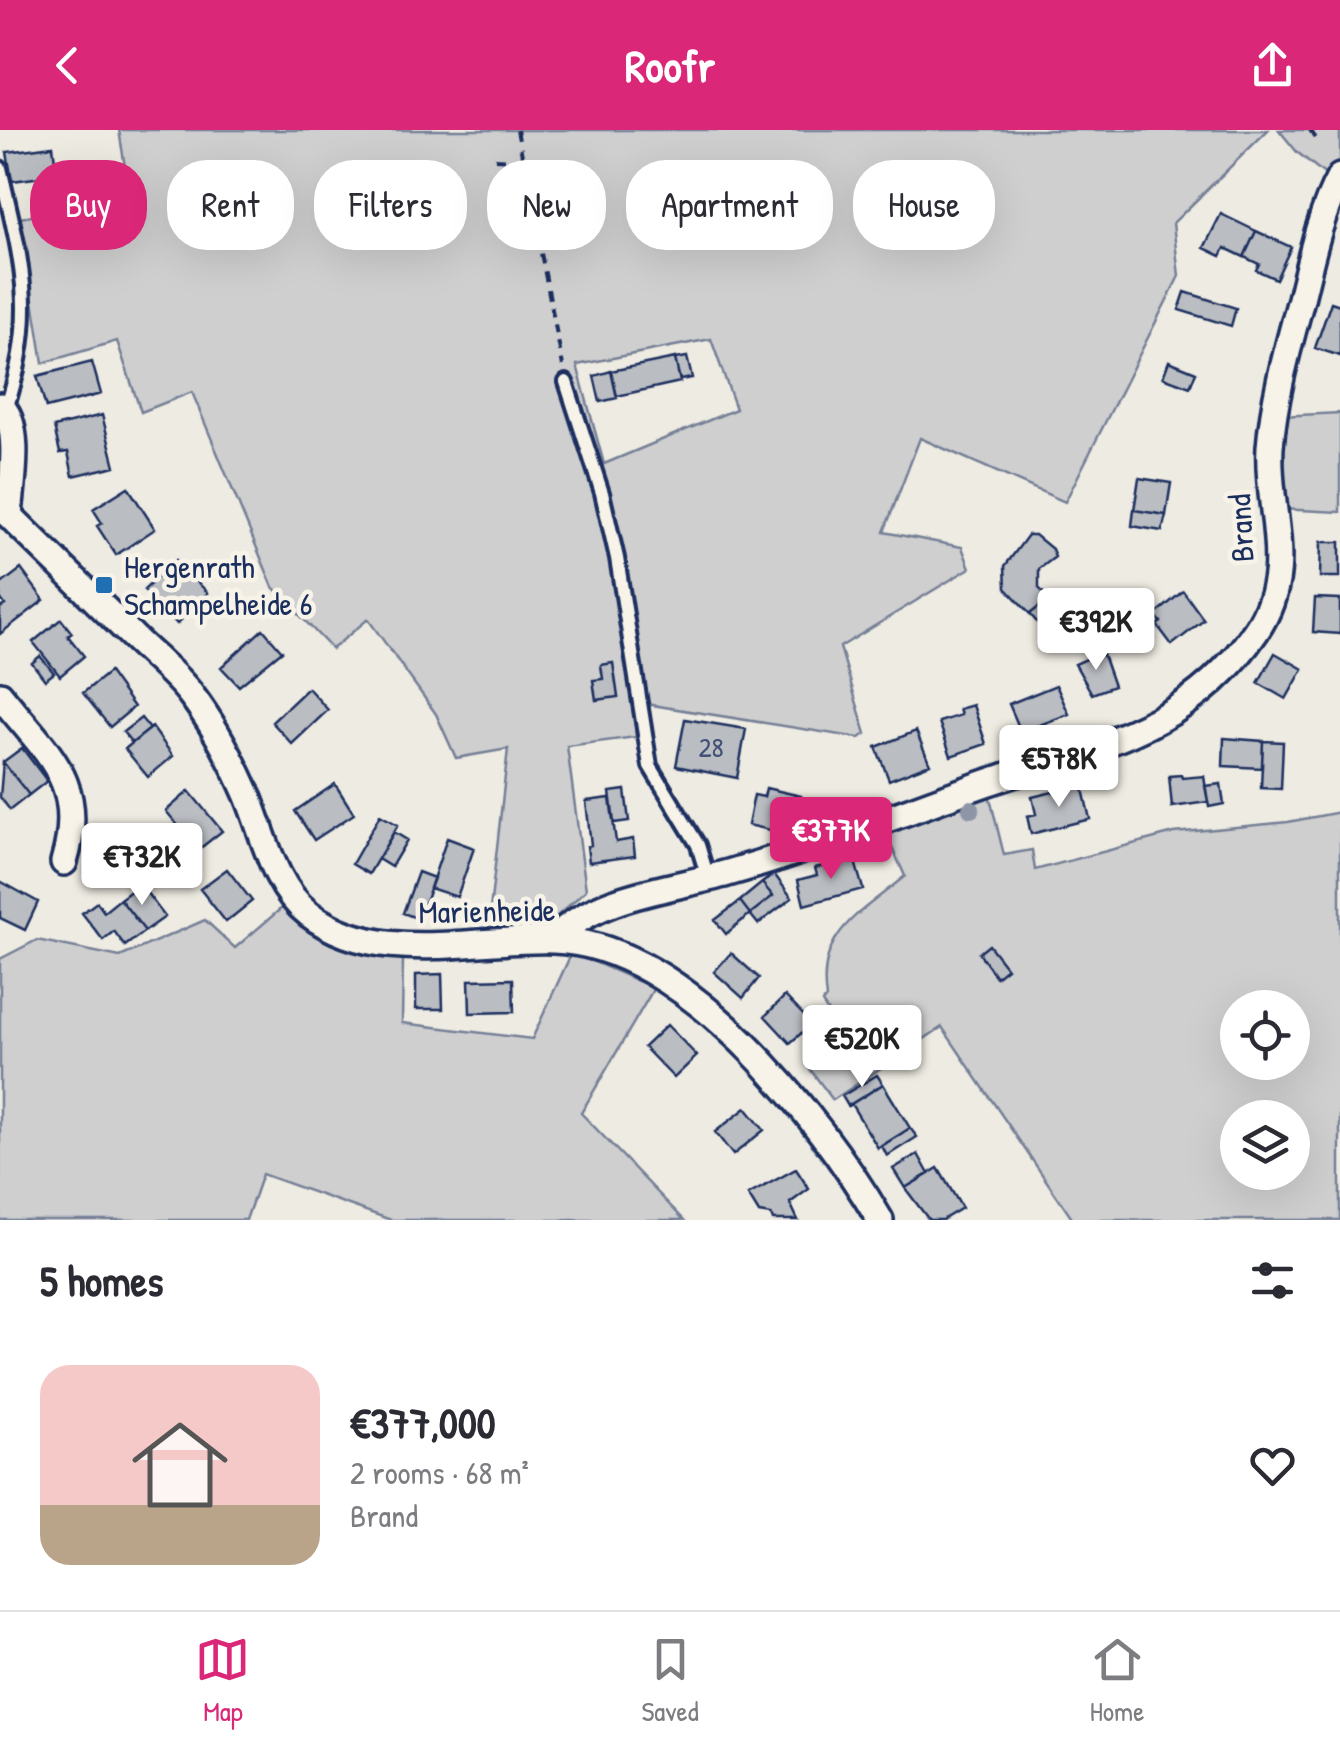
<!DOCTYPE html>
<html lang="en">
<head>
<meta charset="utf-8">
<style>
	:root { --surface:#fff; --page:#f7f7f7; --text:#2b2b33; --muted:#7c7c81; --line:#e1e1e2; --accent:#db2777 }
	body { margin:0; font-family:"Patrick Hand",sans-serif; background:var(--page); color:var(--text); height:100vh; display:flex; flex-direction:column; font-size:38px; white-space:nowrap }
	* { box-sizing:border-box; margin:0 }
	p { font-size:32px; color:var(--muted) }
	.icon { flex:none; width:55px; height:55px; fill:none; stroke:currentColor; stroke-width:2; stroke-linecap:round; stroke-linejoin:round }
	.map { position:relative; height:1090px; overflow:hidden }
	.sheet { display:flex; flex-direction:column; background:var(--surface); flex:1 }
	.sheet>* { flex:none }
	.hud { position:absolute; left:30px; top:30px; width:1280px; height:90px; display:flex; gap:20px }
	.fabs { position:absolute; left:1220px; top:860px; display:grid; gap:20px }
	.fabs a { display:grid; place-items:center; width:90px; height:90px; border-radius:50%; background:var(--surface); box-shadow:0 10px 40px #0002; font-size:50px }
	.price { position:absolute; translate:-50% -85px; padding:0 22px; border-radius:10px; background:#fff; color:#222; font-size:32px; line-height:65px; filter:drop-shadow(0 2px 5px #0008) }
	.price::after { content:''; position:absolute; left:50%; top:60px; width:30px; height:22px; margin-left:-15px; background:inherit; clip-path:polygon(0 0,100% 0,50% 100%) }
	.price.active { background:var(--accent); color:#fff }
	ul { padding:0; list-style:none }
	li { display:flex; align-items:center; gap:30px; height:250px; padding:0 40px }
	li+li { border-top:2px solid var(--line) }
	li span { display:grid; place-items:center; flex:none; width:280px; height:200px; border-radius:30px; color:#555 }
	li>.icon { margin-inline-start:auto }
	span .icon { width:120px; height:120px; fill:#fffc; stroke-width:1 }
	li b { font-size:42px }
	h2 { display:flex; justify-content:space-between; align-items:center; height:120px; padding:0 40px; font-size:42px }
	.tag { padding:0 35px; border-radius:40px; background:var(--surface); box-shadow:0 10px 40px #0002; font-size:35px; line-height:90px }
	.tag.active { background:var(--accent); color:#fff }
	header { display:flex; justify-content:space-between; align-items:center; height:130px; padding:0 40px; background:var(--accent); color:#fff; font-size:45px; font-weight:800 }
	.tab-bar { display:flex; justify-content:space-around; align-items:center; height:140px; border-top:2px solid var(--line); background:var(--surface); font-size:28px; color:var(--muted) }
	.tab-bar a { display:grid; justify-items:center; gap:5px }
	.tab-bar .active { color:var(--accent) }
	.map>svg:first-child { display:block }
	.green { fill:#cfcfcf; stroke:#757f96; stroke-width:2.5; fill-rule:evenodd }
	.building { fill:#babdc2; stroke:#1b2f5e; stroke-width:2.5 }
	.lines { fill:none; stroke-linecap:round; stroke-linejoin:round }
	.lane-casing { stroke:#1b2f5e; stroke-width:20 }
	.street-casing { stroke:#1b2f5e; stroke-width:32 }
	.path { stroke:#1b2f5e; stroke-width:4; stroke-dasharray:10 8; stroke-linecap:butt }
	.lane { stroke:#f7f3e8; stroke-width:12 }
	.street { stroke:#f7f3e8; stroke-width:25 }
	.tree { fill:#8e95a6 }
	.poi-dot { fill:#1f6fb2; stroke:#f7f3e8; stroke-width:4 }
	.labels { text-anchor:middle; stroke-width:9; stroke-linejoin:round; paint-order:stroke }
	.number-label { font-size:28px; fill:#435277 }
	.street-label { font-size:32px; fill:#1b2f5e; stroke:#f7f3e8 }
	.poi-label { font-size:32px; fill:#1b2f5e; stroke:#f7f3e8; text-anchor:start }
</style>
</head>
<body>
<header><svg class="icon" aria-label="back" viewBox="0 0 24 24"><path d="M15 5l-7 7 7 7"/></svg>Roofr<svg class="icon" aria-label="share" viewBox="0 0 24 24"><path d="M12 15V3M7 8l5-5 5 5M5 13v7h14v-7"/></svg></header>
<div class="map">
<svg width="1340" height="1090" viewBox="0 0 1340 1090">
	<rect width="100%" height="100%" fill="#eeebe2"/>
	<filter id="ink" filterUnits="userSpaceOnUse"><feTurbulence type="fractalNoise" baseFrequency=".01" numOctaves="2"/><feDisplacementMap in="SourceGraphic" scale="20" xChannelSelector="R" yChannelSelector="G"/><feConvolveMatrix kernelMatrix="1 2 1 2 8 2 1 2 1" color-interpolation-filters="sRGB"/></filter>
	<g filter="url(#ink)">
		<!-- green -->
		<path class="green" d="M119,0H1268L1173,93L1179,146L1065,372L920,308L884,402L962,417L970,438L840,517L866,604L859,608L633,572L636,607L567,616L586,760L544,798H488L508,619L456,628L436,584L368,489L332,519L273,457L192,262L141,282L117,211L43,233L20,88L130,68ZM711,209L736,279L604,334L577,235Z
			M1279,0H1340V34L1327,46L1297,22Z
			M1340,283V382L1279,379V286Z
			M989,664L1004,725L1032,720L1035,740L1174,703L1288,692L1340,682V1090H1073L942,897L833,970L810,939L830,885L822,873L826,868C816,802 860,784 905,746L884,700ZM1238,878H1292V932H1238ZM1238,988H1292V1042H1238Z
			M284,776C321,818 349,822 403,829L402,893L532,909L572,822L654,858L581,983L684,1090H391L262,1044L246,1090H0V829L37,810L120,827L205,790L235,818Z"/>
		<!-- building -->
		<path class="building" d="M53,16L57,45L12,51L7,22Z
			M1221,84L1256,101L1244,127L1225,118L1221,126L1204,118Z
			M1256,101L1291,117L1276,149L1256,140L1259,134L1244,127Z
			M1185,162L1236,178L1231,196L1179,180Z
			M1331,172L1340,175V226L1315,218Z
			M687,227L692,248L680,250L675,229Z
			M675,228L680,252L617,266L611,241Z
			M1169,231L1196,242L1190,257L1163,247Z
			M92,232L101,264L46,278L37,246Z
			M611,241L617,268L600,272L594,246Z
			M102,285L115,336L73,346L68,322L60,323L54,297Z
			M1139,348L1171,353L1166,385L1134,380Z
			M128,357L155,399L116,425L97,396L102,393L93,379Z
			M1134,380L1166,385L1162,401L1132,396Z
			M1028,405H1035L1052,419L1055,427L1039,439V458L1049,469L1030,484L1006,458L1005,436Z
			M1321,412H1340V447H1320Z
			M176,430L208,463L177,494L144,460Z
			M21,439L44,470L0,504V478L5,475L0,468V455Z
			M1183,461L1204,490L1172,515L1157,495L1161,492L1155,485Z
			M1315,468L1340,469V504L1313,502Z
			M1049,469L1064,488L1046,503L1030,484Z
			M61,489L72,503L68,506L84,526L60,546L33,512Z
			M263,499L282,521L239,556L221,537Z
			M1102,522L1114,556L1092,564L1075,534Z
			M1275,523L1303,539L1286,569L1258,553Z
			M40,526L54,543L45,550L32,533Z
			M613,533L618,567L596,570L593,550L603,549L601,535Z
			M109,542L134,577L110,597L83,563Z
			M1056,555L1069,584L1021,602L1009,574Z
			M308,558L328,580L292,614L272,592Z
			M973,575L986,614L951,626L939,592L961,585L959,579Z
			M141,588L150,599L132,613L123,602Z
			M685,589L746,599L737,648L676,636Z
			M152,597L173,626L148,647L125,619Z
			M916,601L930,634L889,650L876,617Z
			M1224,608L1263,611L1262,638L1223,636Z
			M1263,611L1283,612L1281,659L1261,658Z
			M22,618L47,651L29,665L3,632Z
			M3,632L29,665L10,680L0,667Z
			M1181,645L1182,648L1204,646L1208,672L1172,677L1169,646Z
			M335,654L354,684L314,710L295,681Z
			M1221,654L1224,674L1209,677L1205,656Z
			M1082,655L1090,689L1031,704L1027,686L1036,684L1032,667Z
			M766,658L801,666L793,705L748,695L754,665L764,667Z
			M625,660L629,691L614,693L610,662Z
			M189,661L222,701L198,720L166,681Z
			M610,668L616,712L633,709L635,726L589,732L587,716L591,715L586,671Z
			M380,685L398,695L369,744L352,734Z
			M394,702L407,710L391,737L378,729Z
			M447,708L474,718L457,767L430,758Z
			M854,728L863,759L804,775L798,750L817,745L815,738Z
			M227,739L252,771L226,792L200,759Z
			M418,742L434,748L419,789L403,783Z
			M774,744L792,768L758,794L750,784L773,766L762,753Z
			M0,751L38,772L25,800L0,788Z
			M762,753L773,766L750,784L740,771Z
			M140,754L165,787L145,801L120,769Z
			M120,769L145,801L125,816L114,801L103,810L82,783L97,772L104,782Z
			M740,771L750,784L726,804L715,790Z
			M989,815L1007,838L996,847L979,823Z
			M731,823L759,848L743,868L714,842Z
			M442,844L443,879H416V845Z
			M513,849L514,882L470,883L469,850Z
			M785,866L812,894L790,913L765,886Z
			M667,895L697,926L674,948L644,917Z
			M877,945L883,954L848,976L842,966Z
			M883,954L910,998L878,1018L851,974Z
			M746,978L764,1000L733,1025L715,1002Z
			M910,998L917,1007L887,1026L882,1016Z
			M918,1024L929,1044L905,1058L893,1039Z
			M938,1038L962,1078L942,1090H929L905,1058Z
			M796,1039L809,1059L790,1073L798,1090H773L771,1085L759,1083L748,1065Z"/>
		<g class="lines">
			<!-- lane casing -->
			<g class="lane-casing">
				<path id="lane" d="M0,38C22,133 38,184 6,279
					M566,252L602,363L617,428L650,636L698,715L708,748"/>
			</g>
			<!-- street casing -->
			<g class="street-casing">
				<path id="street" d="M0,276C23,293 11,358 9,385
					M9,385C50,426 92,466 133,507C152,526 176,544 192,566C215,596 232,630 247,664C264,704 273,756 309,784C378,837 474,807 553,810C683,813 819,986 880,1090
					M0,565C47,624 88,652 64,732
					M554,809C599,764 669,760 728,743C816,718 900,683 986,653C1092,616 1188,602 1256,501C1298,438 1266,383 1270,317C1274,266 1288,218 1301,169C1311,128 1320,84 1340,47"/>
			</g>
			<!-- path -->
			<path class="path" d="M517,0L563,236
				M1310,0L1317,10
				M495,29L512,30L523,36"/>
			<!-- lane -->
			<use href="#lane" class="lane"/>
			<!-- street -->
			<use href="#street" class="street"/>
		</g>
		<!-- trees -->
		<circle class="tree" cx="971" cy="679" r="9"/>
	</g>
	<!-- markers -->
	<rect class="poi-dot" x="94" y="445" width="20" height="20" rx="5"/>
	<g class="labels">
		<!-- number labels -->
		<g class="number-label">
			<text x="711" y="627">28</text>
		</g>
		<!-- street labels -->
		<g class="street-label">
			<text transform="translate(1241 398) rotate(-93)" y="11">Brand</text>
			<text transform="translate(487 781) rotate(-1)" y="11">Marienheide</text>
		</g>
		<!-- poi labels -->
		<g class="poi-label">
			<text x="124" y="448">Hergenrath<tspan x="124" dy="37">Schampelheide 6</tspan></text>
		</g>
	</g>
</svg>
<div class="fabs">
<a><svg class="icon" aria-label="locate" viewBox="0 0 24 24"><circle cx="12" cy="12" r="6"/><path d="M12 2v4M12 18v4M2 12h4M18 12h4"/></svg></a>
<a><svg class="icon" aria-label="layers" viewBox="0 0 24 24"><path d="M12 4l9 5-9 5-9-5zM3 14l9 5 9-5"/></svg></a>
</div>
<b class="price" style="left:1096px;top:543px">€392K</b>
<b class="price" style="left:1059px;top:680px">€578K</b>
<b class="price active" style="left:831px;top:752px">€377K</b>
<b class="price" style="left:142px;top:778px">€732K</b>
<b class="price" style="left:862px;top:960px">€520K</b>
<div class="hud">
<a class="tag active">Buy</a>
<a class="tag">Rent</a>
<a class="tag">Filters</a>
<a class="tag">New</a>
<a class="tag">Apartment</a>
<a class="tag">House</a>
</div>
</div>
<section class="sheet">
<h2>5 homes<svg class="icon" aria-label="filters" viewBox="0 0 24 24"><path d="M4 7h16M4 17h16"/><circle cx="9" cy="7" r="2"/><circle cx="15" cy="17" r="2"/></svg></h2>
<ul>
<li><span style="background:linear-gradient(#f6c9c9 70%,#b9a48a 0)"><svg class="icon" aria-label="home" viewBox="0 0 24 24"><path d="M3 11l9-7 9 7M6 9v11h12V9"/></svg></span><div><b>€377,000</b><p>2 rooms · 68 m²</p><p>Brand</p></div><svg class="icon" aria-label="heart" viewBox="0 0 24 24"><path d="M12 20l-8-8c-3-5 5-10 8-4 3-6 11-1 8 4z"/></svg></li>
</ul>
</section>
<nav class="tab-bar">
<a class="active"><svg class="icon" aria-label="map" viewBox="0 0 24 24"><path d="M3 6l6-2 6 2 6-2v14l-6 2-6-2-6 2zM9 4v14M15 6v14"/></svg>Map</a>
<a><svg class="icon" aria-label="saved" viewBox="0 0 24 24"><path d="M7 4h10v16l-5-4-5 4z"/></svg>Saved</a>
<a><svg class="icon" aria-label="home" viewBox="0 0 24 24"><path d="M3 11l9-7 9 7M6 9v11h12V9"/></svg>Home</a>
</nav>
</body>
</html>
